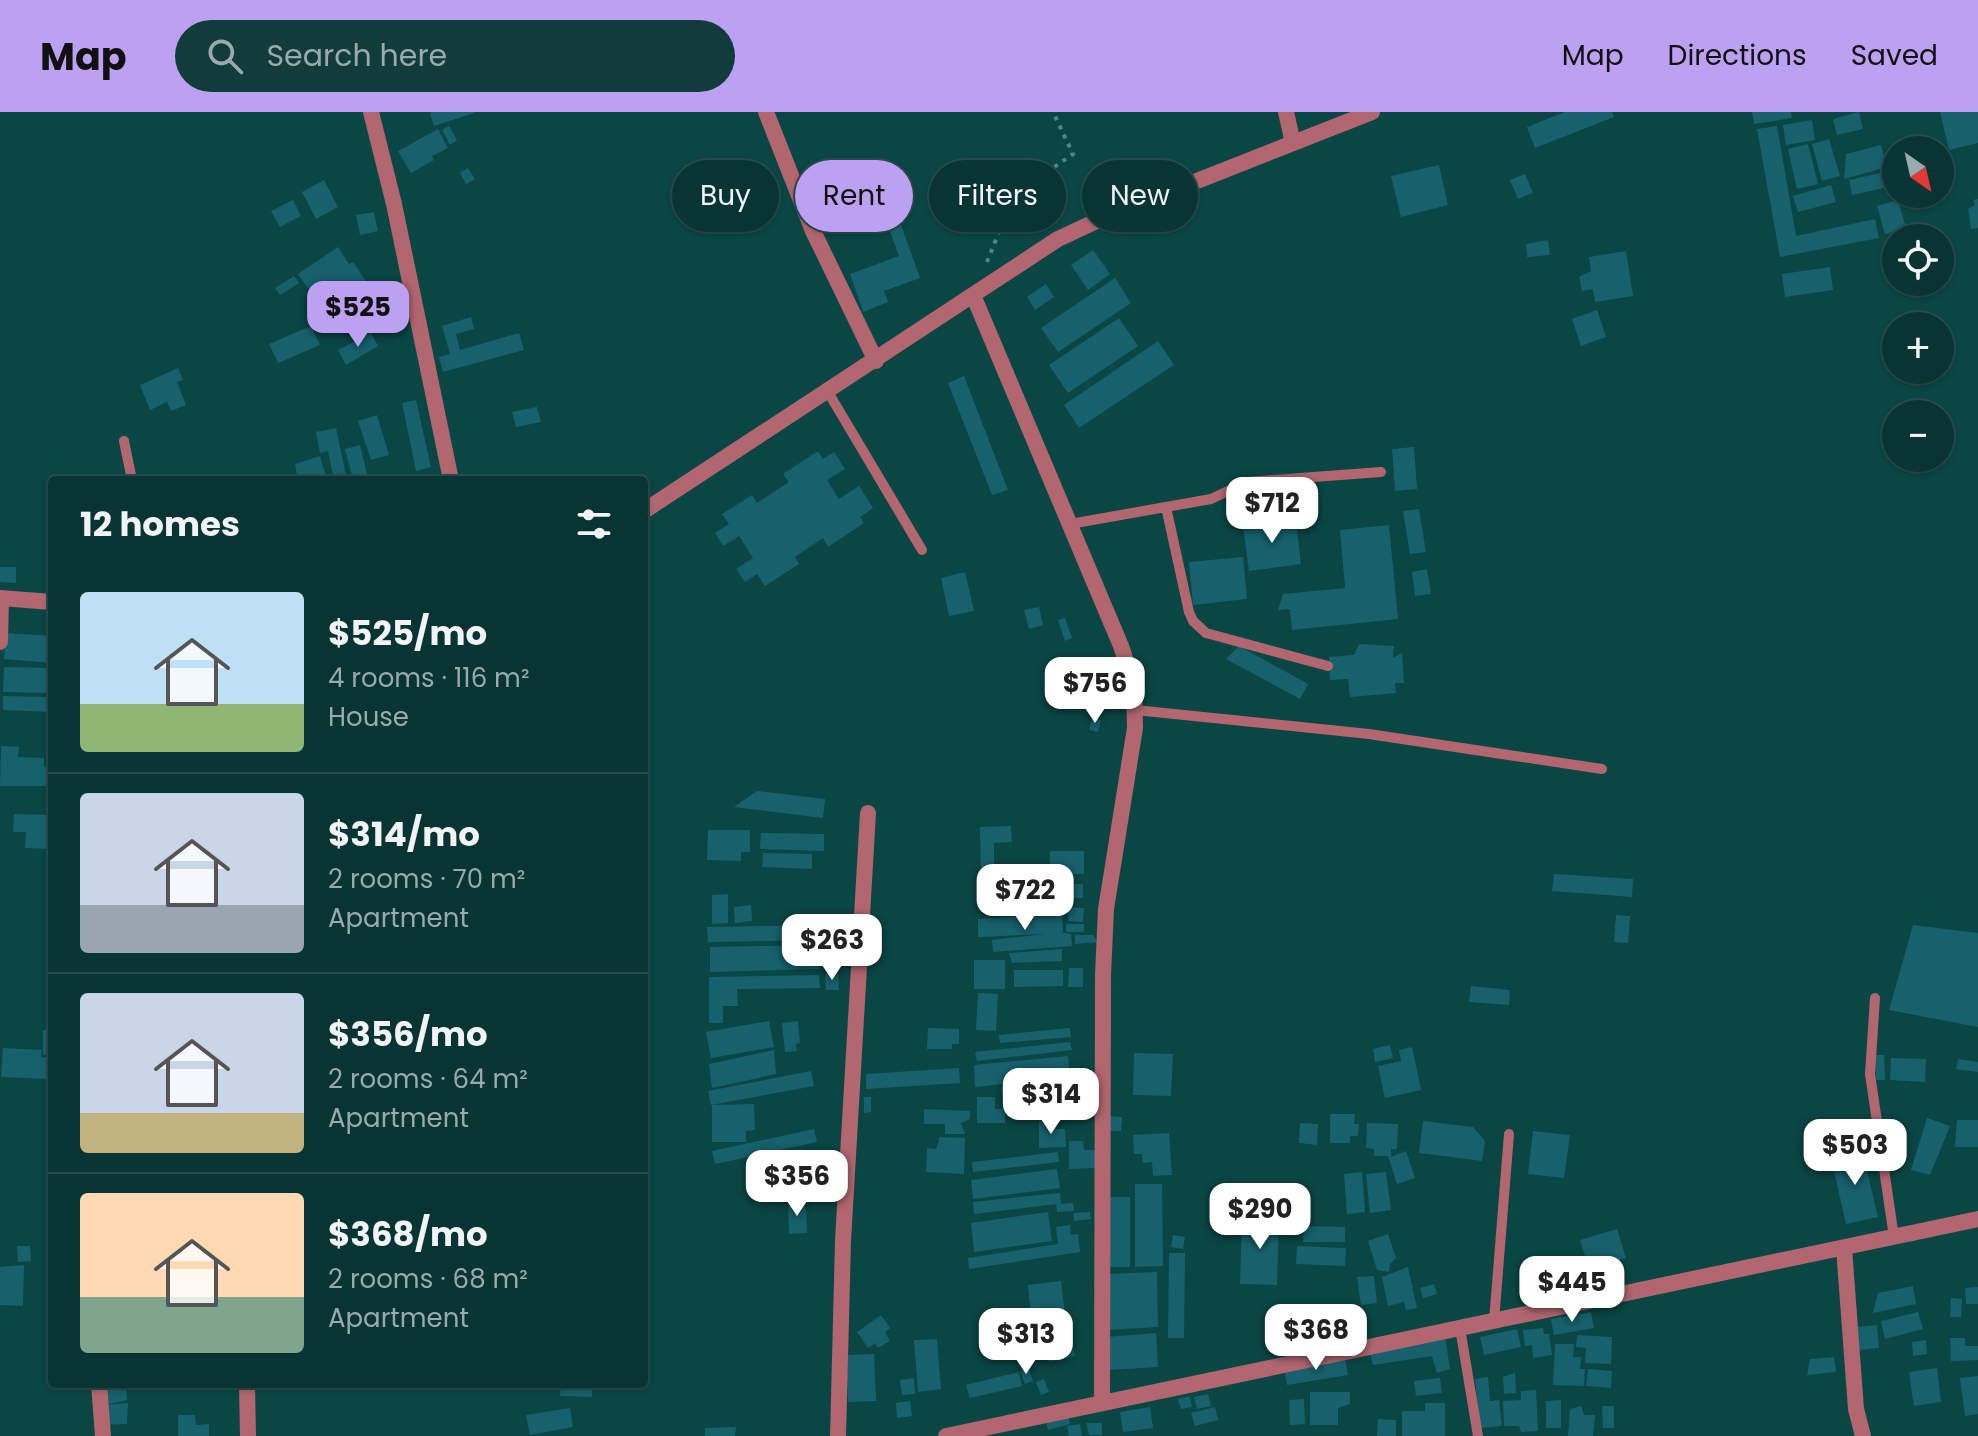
<!DOCTYPE html>
<html lang="en">
<head>
<meta charset="utf-8">
<style>
	:root { --surface:#083433; --page:#113c3b; --text:#f1f3f6; --muted:#98aaac; --line:#294f4e; --accent:#bca0f2 }
	body { margin:0; font-family:Poppins,sans-serif; background:var(--page); color:var(--text); height:100vh; display:flex; flex-direction:column; font-size:30px; white-space:nowrap }
	* { box-sizing:border-box; margin:0 }
	p { font-size:26px; color:var(--muted) }
	.icon { flex:none; width:44px; height:44px; fill:none; stroke:currentColor; stroke-width:2; stroke-linecap:round; stroke-linejoin:round }
	.map { position:relative; flex:1; overflow:hidden }
	.details { position:absolute; left:48px; top:364px; width:600px; height:912px; display:flex; flex-direction:column; background:var(--surface); border-radius:8px; box-shadow:0 2px 6px #0004,0 0 0 2px var(--line) }
	.details>* { flex:none }
	.guide { position:absolute; left:672px; top:48px; width:760px; height:72px; display:flex; gap:16px }
	.needle { width:52px; rotate:146deg }
	.fabs { position:absolute; left:1882px; top:24px; display:grid; gap:16px }
	.fabs a { display:grid; place-items:center; width:72px; height:72px; border-radius:50%; background:var(--surface); box-shadow:0 2px 6px #0004,0 0 0 2px var(--line); font-size:40px }
	.price { position:absolute; translate:-50% -68px; padding:0 18px; border-radius:16px; background:#fff; color:#222; font-size:26px; line-height:52px; filter:drop-shadow(0 2px 4px #0008) }
	.price::after { content:''; position:absolute; left:50%; top:48px; width:24px; height:18px; margin-left:-12px; background:inherit; clip-path:polygon(0 0,100% 0,50% 100%) }
	.price.active { background:var(--accent); color:#111 }
	ul { padding:0; list-style:none }
	li { display:flex; align-items:center; gap:24px; height:200px; padding:0 32px }
	li+li { border-top:2px solid var(--line) }
	li span { display:grid; place-items:center; flex:none; width:224px; height:160px; border-radius:8px; color:#555 }
	li>.icon { margin-inline-start:auto }
	span .icon { width:96px; height:96px; fill:#fffc; stroke-width:1 }
	li b { font-size:34px }
	h2 { display:flex; justify-content:space-between; align-items:center; height:96px; padding:0 32px; font-size:34px }
	.chip { padding:0 28px; border-radius:36px; background:var(--surface); box-shadow:0 2px 6px #0004,0 0 0 2px var(--line); font-size:28px; line-height:72px }
	.chip.active { background:var(--accent); color:#111 }
	header { display:flex; align-items:center; gap:48px; box-sizing:border-box; height:112px; padding:0 40px; background:var(--accent); color:#111 }
	header strong { font-size:38px }
	nav { display:flex; gap:44px; margin-inline-start:auto; font-size:28px }
	.search { width:560px; height:72px; background:var(--page); display:flex; align-items:center; gap:20px; box-sizing:border-box; padding:0 28px; border-radius:44px; color:var(--muted); font-size:30px }
	.map>svg:first-child { display:block }
	.building { fill:#17616d }
	.lines { fill:none; stroke-linecap:round; stroke-linejoin:round }
	.path { stroke:#528583; stroke-width:4; stroke-dasharray:4 6; stroke-linecap:butt }
	.service { stroke:#b16670; stroke-width:10 }
	.minor { stroke:#b16670; stroke-width:16 }
</style>
</head>
<body>
<header>
<strong>Map</strong>
<div class="search"><svg class="icon" aria-label="search" viewBox="0 0 24 24"><circle cx="10" cy="10" r="6"/><path d="M15 15l6 6"/></svg>Search here</div>
<nav><a>Map</a><a>Directions</a><a>Saved</a></nav>
</header>
<div class="map">
<svg width="1978" height="1324" viewBox="0 0 1978 1324">
	<rect width="100%" height="100%" fill="#0a4644"/>
	<!-- building -->
	<path class="building" d="M433,0H474V1L434,14L430,1Z
		M1565,0H1612L1614,5L1535,36L1527,15Z
		M1752,0H1791L1792,6L1754,12Z
		M1859,0L1863,17L1837,23L1833,7Z
		M1940,0H1978V31L1949,38Z
		M1812,8L1815,28L1786,33L1783,13Z
		M449,14L457,28L450,33L442,18Z
		M1777,14L1796,124L1875,107L1879,126L1780,145L1757,17Z
		M438,17L448,36L432,44L434,48L411,61L398,39Z
		M1829,27L1840,64L1822,69L1812,32Z
		M1808,32L1818,72L1797,77L1788,37Z
		M1881,33L1887,55L1844,67L1846,42Z
		M1439,53L1448,93L1401,105L1391,64Z
		M468,56L475,67L466,72L460,61Z
		M1890,59L1893,74L1852,83L1849,68Z
		M1525,62L1533,81L1518,87L1510,68Z
		M324,68L338,95L316,107L302,80Z
		M886,71L920,166L884,179L888,190L863,200L850,162L899,144L874,76Z
		M1831,73L1836,90L1798,100L1793,84Z
		M1978,87V116L1971,117L1968,97L1975,93L1973,88Z
		M293,88L301,104L280,115L271,99Z
		M1898,88L1906,116L1885,122L1877,94Z
		M374,100L378,119L360,123L356,103Z
		M1548,128L1550,143L1527,145L1526,132Z
		M338,135L349,152L353,150L372,178L352,192L342,177L319,193L298,162Z
		M1093,138L1110,162L1088,178L1071,153Z
		M1626,139L1633,184L1595,190L1593,177L1582,179L1579,165L1591,159L1589,145Z
		M1830,155L1833,178L1785,185L1782,162Z
		M294,164L299,171L280,183L275,176Z
		M1115,166L1131,191L1058,240L1041,216Z
		M1046,172L1054,185L1035,198L1027,185Z
		M1597,198L1606,225L1581,234L1572,207Z
		M471,205L474,217L456,222L460,238L519,221L524,238L443,260L439,245L450,242L442,214Z
		M1119,206L1138,234L1068,281L1049,253Z
		M311,214L320,233L278,251L269,232Z
		M371,221L378,234L346,253L338,238Z
		M1158,229L1174,253L1079,316L1064,293Z
		M178,256L183,268L177,270L186,293L171,299L167,290L150,298L140,273Z
		M964,264L1008,378L992,383L948,271Z
		M416,288L431,355L416,359L402,291Z
		M537,295L541,310L516,315L512,300Z
		M377,303L389,343L371,348L358,309Z
		M336,316L347,368H334L328,339L320,341L316,320Z
		M360,333L368,366L353,368L345,337Z
		M1414,335L1417,377L1395,379L1392,337Z
		M818,339L823,347L834,340L845,357L827,368L839,387L859,374L873,396L860,405L864,411L828,435L823,426L795,445L799,452L765,474L757,462L745,470L736,457L753,446L739,424L723,434L715,421L729,412L722,402L752,383L757,391L789,370L783,362Z
		M320,344L327,368H298L295,352Z
		M1316,371L1318,399L1261,404L1259,376Z
		M1419,397L1426,440L1410,442L1403,399Z
		M1296,408L1301,452L1249,459L1243,414Z
		M1389,413L1398,507L1292,518L1290,497L1278,498L1283,482L1345,476L1340,418Z
		M1243,445L1247,487L1193,493L1189,450Z
		M0,455H16V471L0,470Z
		M1427,457L1431,482L1415,484L1412,460Z
		M965,460L974,499L949,504L941,466Z
		M1039,495L1043,513L1029,517L1024,498Z
		M1065,506L1072,526L1065,529L1058,508Z
		M6,521L52,524V551L4,547Z
		M1359,532L1394,534L1393,546L1402,541L1404,571H1395L1396,581L1350,585L1348,567L1330,568L1329,545L1354,543Z
		M1239,534L1308,572L1300,587L1226,547Z
		M4,555L52,556V581L3,580Z
		M3,584L52,585V600L3,598Z
		M1092,607L1101,608L1098,620L1089,618Z
		M1,634L19,635L18,645L44,646V655H50L49,674H0Z
		M757,679L825,687L823,706L734,695Z
		M14,702L52,703V737L25,736L26,720H13Z
		M1011,714L1012,730L994,731V761L981,762L980,715Z
		M708,718H750V740H741V749L707,748Z
		M761,721L824,722V739L760,737Z
		M1050,739H1084V762H1050Z
		M763,741L812,742V757L762,755Z
		M1554,762L1633,767L1632,785L1552,779Z
		M978,772H1083V786L978,787Z
		M728,782V811L712,812V783Z
		M751,793L752,809L735,811L734,795Z
		M1069,795L1084,796L1083,810L1068,809Z
		M1062,802L1063,820H1060L1071,822L1072,834L993,840L992,828L1046,822L978,825V807Z
		M1616,803L1630,804L1628,831L1614,830Z
		M1066,812H1084V820H1066Z
		M823,813V828L708,830L707,815Z
		M1913,813L1978,821V915L1889,898Z
		M828,818H841V827H828Z
		M1075,823H1093L1098,830L1075,832Z
		M819,833L820,857L710,860V835Z
		M1062,837V849L1012,851L1009,841Z
		M974,848H1005V877H974Z
		M1069,856H1083V875H1068Z
		M1014,858H1063V874L1014,875Z
		M838,861L839,878H826L825,862Z
		M819,863L820,876L737,877L738,894H723V911H709V865Z
		M1471,874L1510,878L1509,893L1469,890Z
		M978,881L998,882L996,919L976,918Z
		M769,909L774,935L711,946L706,920Z
		M798,909L800,931L796,932L797,939L785,940L782,911Z
		M928,916L959,917V932H952V937H927Z
		M1070,916L1071,925L1000,931L999,923Z
		M43,918H52V942L43,943Z
		M1070,930L1072,938L977,949L975,940Z
		M1390,933L1393,946L1375,950L1373,937Z
		M1412,935L1421,978L1385,986L1378,954L1401,949L1399,938Z
		M3,936L42,938L41,945L50,946L49,967L1,965Z
		M774,938L776,962L712,976L709,952Z
		M1134,941L1173,942L1171,984L1133,983Z
		M1875,943H1884L1885,968H1876Z
		M1068,944L1070,965L975,975L974,953Z
		M1891,946L1926,947L1925,970L1890,968Z
		M1958,947L1978,950V960L1956,957Z
		M959,956L960,971L866,977V962Z
		M811,959L814,974L711,993L708,979Z
		M1070,970L1071,984L1003,989L1001,975Z
		M864,985H871V1000L864,1001Z
		M977,985H995V997H1005V1011H977Z
		M754,992L755,1018L746,1019V1030H712V993Z
		M924,997L970,999V1007L961,1011L965,1022H945V1012H924Z
		M1330,1002H1355L1354,1012H1359L1358,1024H1350V1031H1330Z
		M1107,1004L1122,1005L1121,1019H1107Z
		M1927,1006L1950,1014L1930,1063L1911,1058Z
		M1053,1008V1017H1065L1066,1035L1039,1036V1009Z
		M1957,1008H1978V1035H1955Z
		M1423,1009L1473,1015L1485,1029L1482,1049L1419,1041Z
		M1300,1011L1318,1012L1317,1033L1299,1031Z
		M1367,1011L1398,1012L1397,1037H1391V1045L1406,1039L1415,1066L1397,1072L1388,1044H1374V1037L1366,1036Z
		M814,1017L817,1030L715,1052L712,1039Z
		M1533,1019L1570,1023L1564,1066L1528,1062Z
		M1169,1021L1172,1063L1153,1064L1152,1050L1143,1051L1142,1042H1134L1133,1023Z
		M940,1025L965,1026L964,1062L926,1060L927,1036L936,1037Z
		M1069,1029H1083L1084,1038H1095L1096,1056L1069,1057Z
		M1860,1029L1878,1105L1846,1112L1833,1054Z
		M1058,1040L1059,1050L973,1060L972,1050Z
		M820,1055L822,1067L794,1072L792,1060Z
		M1057,1057L1060,1076L973,1087L971,1068Z
		M1362,1060L1365,1100L1347,1102L1344,1062Z
		M1386,1060L1391,1098L1370,1101L1366,1062Z
		M1135,1072H1162L1163,1154L1135,1155Z
		M1060,1081L1061,1092L1073,1091L1074,1099L1057,1100L1056,1092L974,1102L973,1090Z
		M1106,1085H1130V1155H1106Z
		M788,1087H799L800,1095H806L807,1121L789,1122Z
		M1048,1100L1052,1129L974,1140L971,1111Z
		M1090,1100L1091,1107L1074,1109L1073,1101Z
		M1242,1105L1279,1106L1277,1173L1240,1172Z
		M1070,1113L1071,1123L1078,1122L1080,1140L969,1157L968,1146L1058,1132L1056,1115Z
		M1304,1114L1345,1115V1130H1303Z
		M1617,1117L1626,1146L1589,1157L1580,1128Z
		M1388,1122L1396,1146L1390,1152L1389,1160L1377,1158L1368,1129Z
		M1173,1123L1185,1125L1183,1137L1171,1135Z
		M17,1134H30L31,1149L18,1150Z
		M1297,1134L1346,1136L1345,1154L1296,1152Z
		M1169,1141H1185L1184,1226H1168Z
		M24,1153L23,1194L0,1193V1155Z
		M1408,1155L1417,1196L1406,1198L1404,1190L1388,1194L1382,1165Z
		M1157,1160L1158,1215L1108,1218L1109,1162Z
		M1374,1164L1377,1191L1361,1193L1357,1165Z
		M1061,1169L1065,1202L1031,1206L1028,1173Z
		M1434,1172L1437,1182L1423,1186L1420,1176Z
		M1913,1174L1916,1192L1873,1201L1878,1181Z
		M1978,1175V1192H1966L1965,1176Z
		M1951,1186L1962,1187L1961,1205H1950Z
		M1591,1200L1594,1216L1554,1223L1551,1207Z
		M1918,1200L1923,1217L1885,1227L1881,1209Z
		M881,1203L890,1216L885,1220L890,1229L878,1236L875,1231L868,1236L857,1220Z
		M1877,1213L1879,1236L1858,1238L1856,1215Z
		M1543,1216L1544,1222H1549L1552,1243L1533,1246L1532,1233L1525,1234L1523,1218Z
		M1517,1217L1521,1235L1484,1243L1480,1225Z
		M1156,1221L1158,1255L1108,1258L1106,1225Z
		M1577,1223L1612,1225L1611,1252L1585,1251L1586,1236L1576,1235Z
		M1445,1225L1450,1257L1437,1261L1432,1244L1373,1253L1370,1239Z
		M1950,1226H1965V1234H1978V1248L1951,1249Z
		M937,1227L941,1277L918,1280L914,1228Z
		M1926,1228L1927,1242L1913,1244L1912,1230Z
		M1072,1229L1075,1244L1049,1250L1046,1234Z
		M1555,1232H1574L1573,1245H1581L1580,1257H1585L1584,1274L1553,1273Z
		M874,1242L876,1289L848,1290L846,1243Z
		M1834,1245L1836,1260L1807,1263L1810,1247Z
		M1345,1246L1348,1263L1287,1273L1284,1256Z
		M1028,1256L1033,1269L1025,1272L1020,1259Z
		M1937,1256L1941,1290L1914,1294L1909,1260Z
		M1588,1257L1612,1259L1611,1276L1586,1274Z
		M1019,1260L1022,1274L970,1286L966,1273Z
		M1515,1261L1516,1281L1504,1282L1503,1265Z
		M1978,1264V1302L1965,1304L1960,1266Z
		M1488,1265L1490,1289L1499,1288L1502,1314L1480,1316L1475,1267Z
		M914,1266L915,1282L902,1283L900,1268Z
		M1440,1266L1442,1281L1416,1284L1414,1269Z
		M1044,1267L1049,1280L1041,1283L1036,1270Z
		M104,1272H126L127,1288L105,1293Z
		M561,1272H592V1285L560,1284Z
		M1536,1278L1538,1319L1521,1320L1519,1314H1504L1503,1289L1521,1288V1279Z
		M1310,1280H1350V1292L1338,1296V1313H1310Z
		M1208,1282L1211,1294L1197,1297L1194,1285Z
		M1190,1284L1192,1295L1181,1297L1178,1287Z
		M1304,1287L1305,1312L1290,1313L1289,1288Z
		M1561,1288V1316H1546V1289Z
		M910,1289L912,1304L897,1306L896,1291Z
		M128,1291L127,1312L103,1313L105,1293Z
		M1425,1291H1445V1324H1402V1299H1425Z
		M1581,1294L1584,1303H1595L1593,1324H1568L1570,1297Z
		M1602,1294H1614V1316H1603Z
		M1150,1295L1153,1316L1123,1320L1120,1300Z
		M1215,1295L1218,1308L1195,1314L1191,1301Z
		M570,1296L573,1315L530,1323L526,1303Z
		M1067,1299L1070,1312L1048,1318L1045,1304Z
		M178,1303H195L196,1313L209,1312V1324H178Z
		M1378,1307L1396,1308V1324H1377Z
		M1086,1311H1102V1323H1089Z
		M1080,1312L1082,1324H1069L1067,1314Z
		M736,1315L735,1324H705V1316Z"/>
	<g class="lines">
		<!-- path -->
		<path class="path" d="M987,150L1009,95L1040,65L1073,42L1053,0"/>
		<!-- service -->
		<path class="service" d="M828,280L922,438
			M124,329L132,368
			M1166,395L1189,500L1193,509L1206,521L1328,554
			M1070,412L1211,387L1247,370L1381,360
			M1135,598L1369,622L1602,657
			M1875,886L1870,962L1894,1125
			M1494,1209L1509,1022
			M1460,1216L1478,1324"/>
		<!-- minor -->
		<path class="minor" d="M371,0L394,92L451,368
			M766,0L813,119L876,249
			M1286,0L1293,31
			M973,183L1121,534L1134,573L1135,616L1106,797L1103,863L1102,1290
			M644,399L1058,127L1103,106L1372,0
			M0,486L52,490
			M0,530L1,486
			M1844,1136L1856,1297L1863,1324
			M99,1272L103,1324
			M247,1272L248,1324
			M838,1324L843,1129L868,701
			M946,1324L1978,1107"/>
	</g>
</svg>
<div class="fabs">
<a><svg class="needle" viewBox="-14 -14 28 28"><path d="M0-13l5 13h-10z" fill="#e53935"/><path d="M0 13l5-13h-10z" fill="#98aaac"/></svg></a>
<a><svg class="icon" aria-label="locate" viewBox="0 0 24 24"><circle cx="12" cy="12" r="6"/><path d="M12 2v4M12 18v4M2 12h4M18 12h4"/></svg></a>
<a>+</a>
<a>−</a>
</div>
<b class="price active" style="left:358px;top:237px">$525</b>
<b class="price" style="left:1272px;top:433px">$712</b>
<b class="price" style="left:1095px;top:613px">$756</b>
<b class="price" style="left:1025px;top:820px">$722</b>
<b class="price" style="left:832px;top:870px">$263</b>
<b class="price" style="left:1051px;top:1024px">$314</b>
<b class="price" style="left:1855px;top:1075px">$503</b>
<b class="price" style="left:797px;top:1106px">$356</b>
<b class="price" style="left:1260px;top:1139px">$290</b>
<b class="price" style="left:1572px;top:1212px">$445</b>
<b class="price" style="left:1316px;top:1260px">$368</b>
<b class="price" style="left:1026px;top:1264px">$313</b>
<div class="guide">
<a class="chip">Buy</a>
<a class="chip active">Rent</a>
<a class="chip">Filters</a>
<a class="chip">New</a>
</div>
<section class="details">
<h2>12 homes<svg class="icon" aria-label="filters" viewBox="0 0 24 24"><path d="M4 7h16M4 17h16"/><circle cx="9" cy="7" r="2"/><circle cx="15" cy="17" r="2"/></svg></h2>
<ul>
<li><span style="background:linear-gradient(#bfe0f5 70%,#8fb573 0)"><svg class="icon" aria-label="home" viewBox="0 0 24 24"><path d="M3 11l9-7 9 7M6 9v11h12V9"/></svg></span><div><b>$525/mo</b><p>4 rooms · 116 m²</p><p>House</p></div></li>
<li><span style="background:linear-gradient(#c9d6e8 70%,#9aa5b1 0)"><svg class="icon" aria-label="home" viewBox="0 0 24 24"><path d="M3 11l9-7 9 7M6 9v11h12V9"/></svg></span><div><b>$314/mo</b><p>2 rooms · 70 m²</p><p>Apartment</p></div></li>
<li><span style="background:linear-gradient(#c9d6e8 75%,#c2b280 0)"><svg class="icon" aria-label="home" viewBox="0 0 24 24"><path d="M3 11l9-7 9 7M6 9v11h12V9"/></svg></span><div><b>$356/mo</b><p>2 rooms · 64 m²</p><p>Apartment</p></div></li>
<li><span style="background:linear-gradient(#ffd9b3 65%,#7fa58c 0)"><svg class="icon" aria-label="home" viewBox="0 0 24 24"><path d="M3 11l9-7 9 7M6 9v11h12V9"/></svg></span><div><b>$368/mo</b><p>2 rooms · 68 m²</p><p>Apartment</p></div></li>
</ul>
</section>
</div>
</body>
</html>
